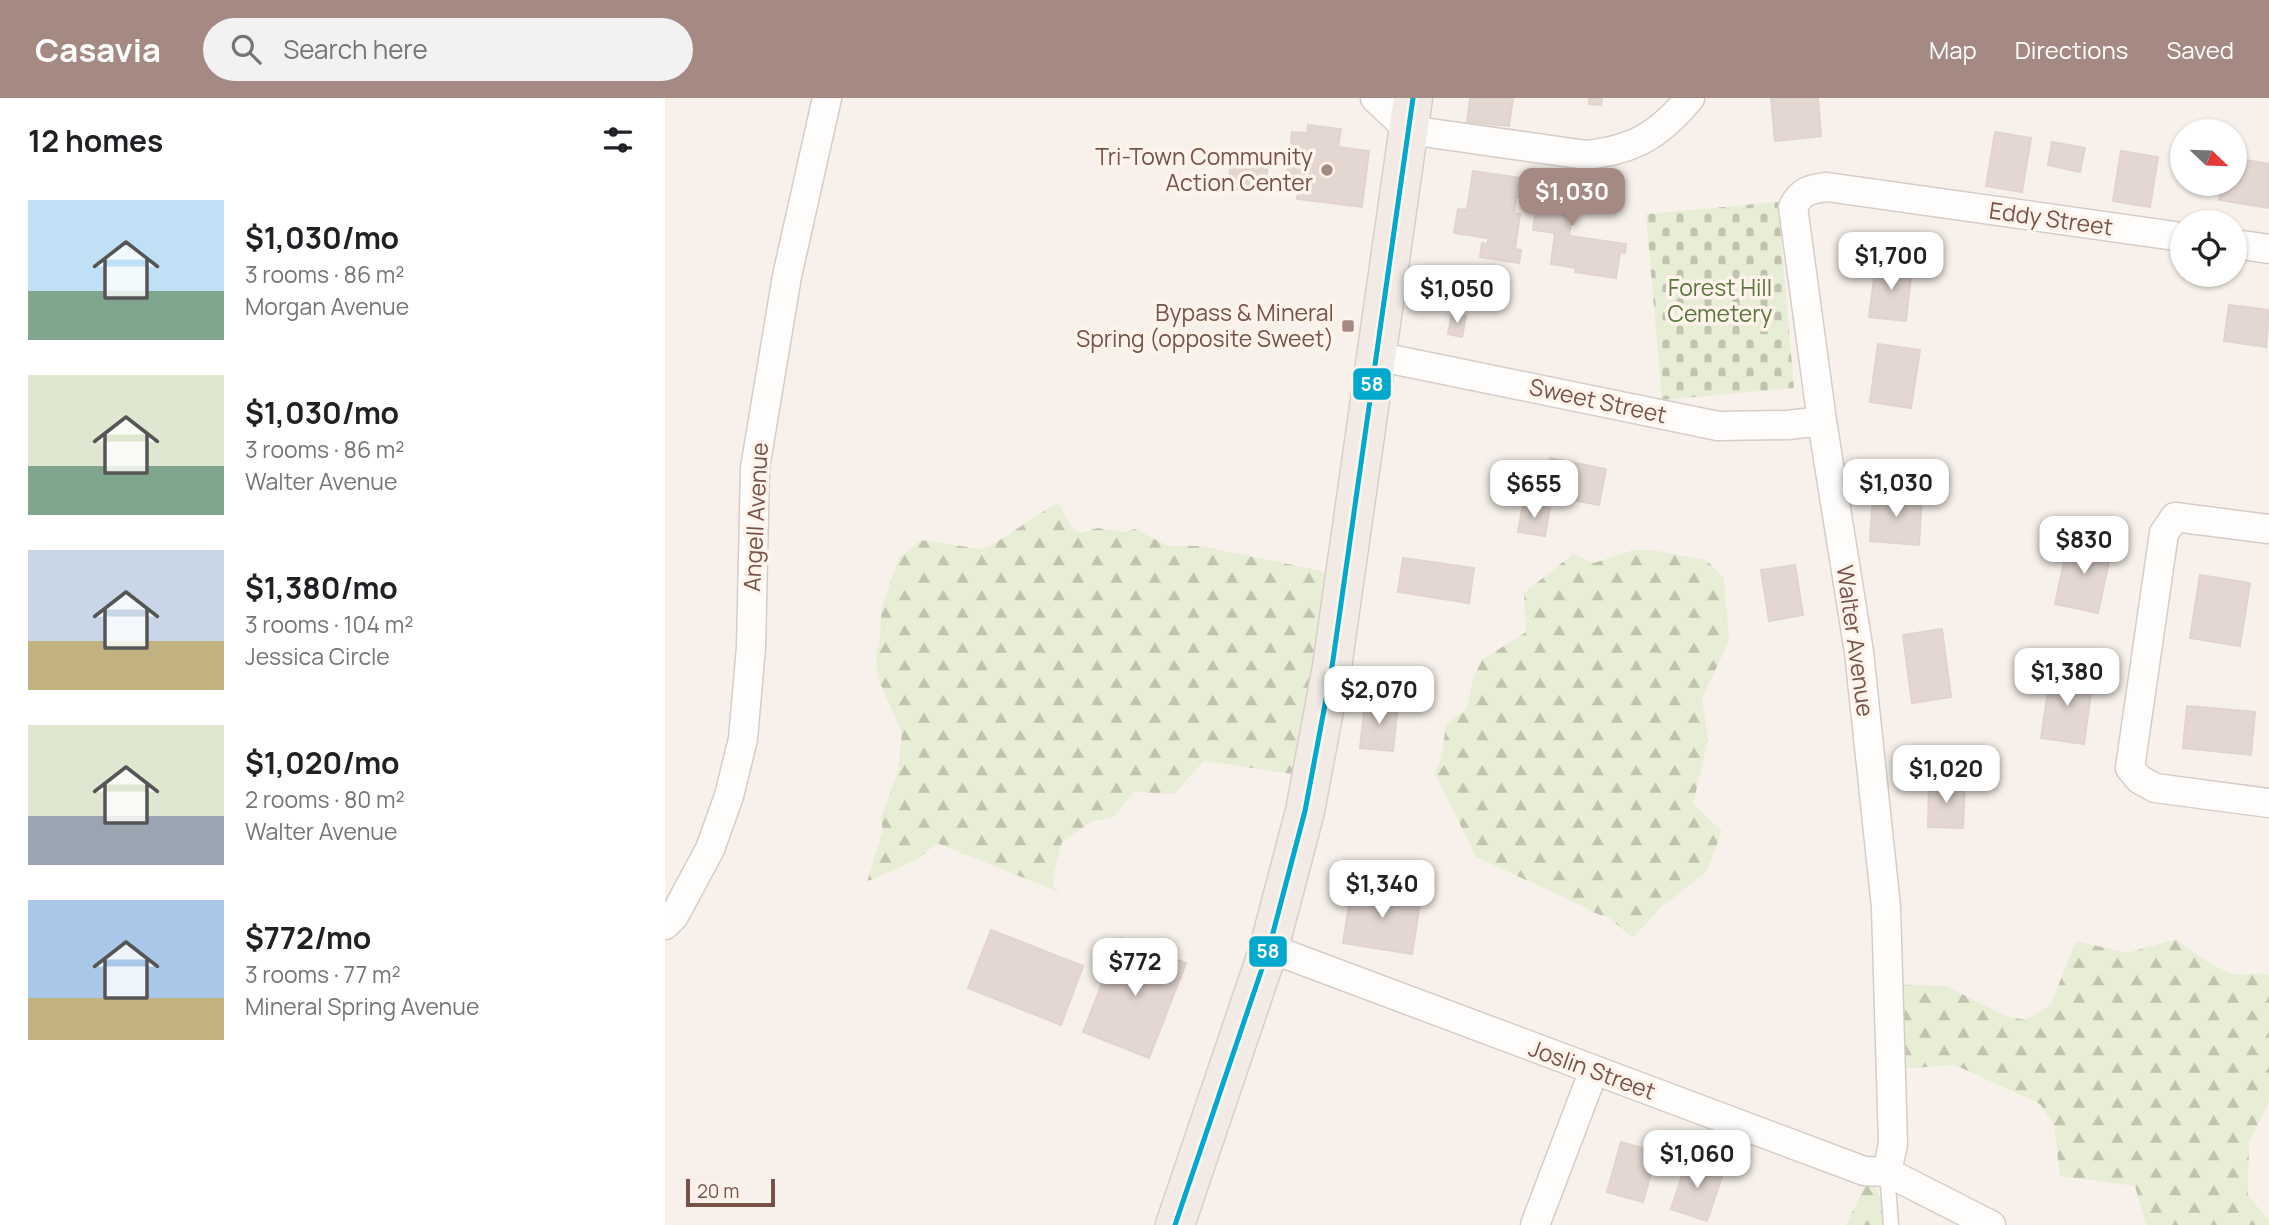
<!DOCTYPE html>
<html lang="en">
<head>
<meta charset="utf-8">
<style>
	:root { --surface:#fff; --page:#f2f2f2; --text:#202124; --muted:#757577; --accent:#a48a82 }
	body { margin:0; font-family:Manrope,sans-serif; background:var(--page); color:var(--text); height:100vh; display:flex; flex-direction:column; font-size:26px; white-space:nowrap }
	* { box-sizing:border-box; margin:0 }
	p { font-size:23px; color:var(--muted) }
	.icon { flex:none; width:38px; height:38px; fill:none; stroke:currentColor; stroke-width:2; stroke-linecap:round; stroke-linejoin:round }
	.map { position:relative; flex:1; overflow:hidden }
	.side { display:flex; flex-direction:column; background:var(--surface); width:665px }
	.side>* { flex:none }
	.needle { width:46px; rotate:113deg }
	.controls { position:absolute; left:1505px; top:21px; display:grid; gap:14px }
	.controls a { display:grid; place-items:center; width:77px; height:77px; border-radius:50%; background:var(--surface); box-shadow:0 2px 5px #0004; font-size:35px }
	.scale { position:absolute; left:21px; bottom:18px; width:89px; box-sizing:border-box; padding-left:7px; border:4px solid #775249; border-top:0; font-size:19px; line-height:24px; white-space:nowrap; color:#775249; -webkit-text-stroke:5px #fff4ec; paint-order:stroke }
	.price { position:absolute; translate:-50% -60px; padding:0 16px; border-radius:14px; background:#fff; color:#222; font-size:23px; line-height:46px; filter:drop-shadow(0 2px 4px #0008) }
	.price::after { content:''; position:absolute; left:50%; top:42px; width:21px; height:16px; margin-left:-10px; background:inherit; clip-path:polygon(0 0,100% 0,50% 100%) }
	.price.active { background:var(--accent); color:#fff }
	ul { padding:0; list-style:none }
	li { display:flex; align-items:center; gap:21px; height:175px; padding:0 28px }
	li span { display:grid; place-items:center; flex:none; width:196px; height:140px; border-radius:0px; color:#555 }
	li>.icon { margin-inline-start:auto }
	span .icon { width:84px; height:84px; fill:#fffc; stroke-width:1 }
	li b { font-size:30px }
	h2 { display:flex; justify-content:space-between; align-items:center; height:84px; padding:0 28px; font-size:30px }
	header { display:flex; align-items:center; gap:42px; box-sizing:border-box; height:98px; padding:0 35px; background:var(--accent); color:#fff }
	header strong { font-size:33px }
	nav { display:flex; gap:38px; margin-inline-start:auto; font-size:24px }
	.search { width:490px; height:63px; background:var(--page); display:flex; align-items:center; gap:18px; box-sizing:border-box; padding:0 24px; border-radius:38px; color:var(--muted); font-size:26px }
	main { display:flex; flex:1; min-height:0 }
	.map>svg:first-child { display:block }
	.forest { fill:url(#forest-firs) }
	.cemetery { fill:url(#cemetery-stones) }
	.building { fill:#e4d7d2; stroke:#e1d3cd; stroke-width:2 }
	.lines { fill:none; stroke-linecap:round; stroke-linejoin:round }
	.service-casing { stroke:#d6ccc8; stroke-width:17 }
	.minor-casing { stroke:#d6ccc8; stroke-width:31 }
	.primary-casing { stroke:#d9cec9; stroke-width:41 }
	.service { stroke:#fefdfc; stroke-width:14 }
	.minor { stroke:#fefdfc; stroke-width:28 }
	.primary { stroke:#f2ebe5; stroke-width:38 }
	.bus-1-casing { stroke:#fff4ec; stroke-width:10 }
	.bus-1 { stroke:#00a9ce; stroke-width:5 }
	.poi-dot { fill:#a48a82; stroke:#fff4ec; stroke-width:2.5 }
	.labels { text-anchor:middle; stroke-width:7; stroke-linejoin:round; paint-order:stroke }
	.poi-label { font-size:23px; fill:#775249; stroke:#fff4ec; text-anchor:end }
	.street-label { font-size:23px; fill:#775249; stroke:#fff4ec }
	.park-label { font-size:23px; fill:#59773e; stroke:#fff4ec }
	.line-badge { stroke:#fff4ec; stroke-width:2.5 }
	.badge-label { font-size:19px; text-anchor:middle; font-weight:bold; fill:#fff }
</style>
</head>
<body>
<header>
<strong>Casavia</strong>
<div class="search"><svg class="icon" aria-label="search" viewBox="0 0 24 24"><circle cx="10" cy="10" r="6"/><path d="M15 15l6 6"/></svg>Search here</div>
<nav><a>Map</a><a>Directions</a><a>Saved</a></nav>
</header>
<main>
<section class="side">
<h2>12 homes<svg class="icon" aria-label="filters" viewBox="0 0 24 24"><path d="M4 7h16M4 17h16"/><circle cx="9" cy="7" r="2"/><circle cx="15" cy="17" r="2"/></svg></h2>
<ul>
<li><span style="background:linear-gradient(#bfe0f5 65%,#7fa58c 0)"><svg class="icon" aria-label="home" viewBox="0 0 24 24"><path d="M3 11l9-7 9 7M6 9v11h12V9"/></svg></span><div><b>$1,030/mo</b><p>3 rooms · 86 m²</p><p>Morgan Avenue</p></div></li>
<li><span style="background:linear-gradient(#dfe7d0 65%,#7fa58c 0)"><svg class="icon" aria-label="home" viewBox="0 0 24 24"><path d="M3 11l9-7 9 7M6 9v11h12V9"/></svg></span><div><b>$1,030/mo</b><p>3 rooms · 86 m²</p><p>Walter Avenue</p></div></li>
<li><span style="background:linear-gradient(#c9d6e8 65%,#c2b280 0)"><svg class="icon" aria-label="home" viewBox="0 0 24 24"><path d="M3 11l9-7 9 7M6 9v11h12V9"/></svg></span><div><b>$1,380/mo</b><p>3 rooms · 104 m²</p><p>Jessica Circle</p></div></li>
<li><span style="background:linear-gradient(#dfe7d0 65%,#9aa5b1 0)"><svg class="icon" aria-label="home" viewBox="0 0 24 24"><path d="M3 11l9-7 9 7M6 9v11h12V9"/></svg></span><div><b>$1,020/mo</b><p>2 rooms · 80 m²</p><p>Walter Avenue</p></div></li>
<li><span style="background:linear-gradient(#a9c7e8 70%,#c2b280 0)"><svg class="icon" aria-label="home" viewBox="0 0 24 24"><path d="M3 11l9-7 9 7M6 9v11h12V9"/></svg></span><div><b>$772/mo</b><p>3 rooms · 77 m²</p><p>Mineral Spring Avenue</p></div></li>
</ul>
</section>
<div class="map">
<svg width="1604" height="1127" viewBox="0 0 1604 1127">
	<defs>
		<pattern id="forest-firs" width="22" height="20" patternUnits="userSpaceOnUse" patternTransform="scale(1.75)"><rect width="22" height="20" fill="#e8eed5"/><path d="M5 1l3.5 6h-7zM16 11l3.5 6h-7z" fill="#c1c3af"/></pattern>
		<pattern id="cemetery-stones" width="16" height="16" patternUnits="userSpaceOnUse" patternTransform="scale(1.75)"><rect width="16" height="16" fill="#e8eed5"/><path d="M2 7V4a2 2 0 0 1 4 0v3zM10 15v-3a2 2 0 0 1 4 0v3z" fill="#c1c3af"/></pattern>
	</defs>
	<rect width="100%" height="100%" fill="#f8f1eb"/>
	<!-- forest -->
	<path class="forest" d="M393,404L405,428L414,435L433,430L457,434L470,431L503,448H535L662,474L634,677L539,663L509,696L469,694L449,719L426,724L397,744L388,777L389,789L396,795L272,745L253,761L202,784L218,732L216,721L233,672L237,635L212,578L211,550L214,549L217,508L234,460L256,442L315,451L324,449Z
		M968,452H988L1041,462L1059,480L1064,543L1037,600L1043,642L1028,706L1057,733L1042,773L995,810L968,840L944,820L922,812V810L811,759L770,675L777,658L781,626L802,610L809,578L817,562L861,534L859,495L908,456L929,465Z
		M1512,841C1523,852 1555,873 1570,876C1582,878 1591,873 1604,877V1002L1584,1045L1583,1098L1604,1122V1127H1481L1470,1088L1395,1078L1389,1027L1375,1006L1290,967L1218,972L1213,886L1281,888L1343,919L1361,922L1386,906L1411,843L1462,855Z
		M1205,1077L1227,1127H1181Z"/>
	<!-- cemetery -->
	<path class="cemetery" d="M1113,104L1129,290L997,302L981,116Z"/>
	<!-- building -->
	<path class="building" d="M805,0H848L844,28L802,24Z
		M924,0H937L936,7L924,6Z
		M1106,0H1153L1156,38L1110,43Z
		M643,27L676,31L673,49L704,53L697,109L632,101L634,92H621L627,34L642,35Z
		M1330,34L1366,40L1357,94L1321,88Z
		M1387,44L1420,50L1415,74L1383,67Z
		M1456,53L1493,59L1485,109L1448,103Z
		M567,54L604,59L599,94L563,90Z
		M1570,60L1604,66V110L1554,102L1557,86H1570Z
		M886,72L922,78L920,93L911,91L904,138L961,146L960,155L955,154L951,180L910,174L911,170L886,166L890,135L868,132L873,99L869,95L871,86L878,80L885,82Z
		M808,73L862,81L859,100L851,99L849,115L855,116L850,151L856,152L854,165L815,159L817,145L823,146V140L789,135L793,111L802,112Z
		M1211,165L1247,170L1241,223L1204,219Z
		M1564,207L1604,212L1601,249L1559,243Z
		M787,215L801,218L797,239L783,236Z
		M1213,246L1255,252L1246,310L1205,304Z
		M885,360L941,371L934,407L878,396Z
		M1208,395L1257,398L1254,447L1205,443Z
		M858,406L885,410L880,438L853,434Z
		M1404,440L1447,449L1433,515L1390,506Z
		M738,460L809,470L804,505L733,494Z
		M1130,467L1138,517L1104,523L1096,472Z
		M1535,477L1585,485L1575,548L1525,540Z
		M1277,531L1286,599L1247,605L1238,537Z
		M1386,573L1428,579L1419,646L1376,640Z
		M700,604L733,607L728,653L695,650Z
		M1522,608L1590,614L1586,657L1518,650Z
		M1264,685L1300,686L1298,730L1263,729Z
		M687,788L756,799L747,856L678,845Z
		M326,832L418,868L396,927L303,890Z
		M455,840L521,865L484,960L418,934Z
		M956,1044L992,1054L978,1104L942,1094Z
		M1023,1060L1059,1072L1042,1123L1006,1111Z"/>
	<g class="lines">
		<!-- service casing -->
		<g class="service-casing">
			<path id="service" d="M1222,1074L1226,1127"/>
		</g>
		<!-- minor casing -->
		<g class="minor-casing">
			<path id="minor" d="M710,0L744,32L921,57C969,52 994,37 1025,0
				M1570,146L1604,151
				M711,258L1053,328L1123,327L1157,323
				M1604,431L1510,419L1499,435L1465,670L1474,681L1490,690L1604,705
				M0,827L9,818L45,751L64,698L78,641L86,549L90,370L122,178L162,0
				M604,850L1199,1073L1222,1074L1326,1127
				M1222,1074L1228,1046L1221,809L1194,554L1157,323L1128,109C1136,93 1145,91 1162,89L1517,139
				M870,1127L929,972"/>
		</g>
		<!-- primary casing -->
		<g class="primary-casing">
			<path id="primary" d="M510,1127L604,850L640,713L667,569L748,0"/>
		</g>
		<!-- service -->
		<use href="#service" class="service"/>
		<!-- minor -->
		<use href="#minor" class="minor"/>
		<!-- primary -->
		<use href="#primary" class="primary"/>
		<!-- bus-1 casing -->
		<g class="bus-1-casing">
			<path id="bus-1" d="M510,1127L604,850L640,713L667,569L748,0"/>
		</g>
		<!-- bus-1 -->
		<use href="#bus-1" class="bus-1"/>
	</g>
	<!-- markers -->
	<g class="poi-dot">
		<circle cx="662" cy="72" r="7"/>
		<rect x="676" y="221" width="14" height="14" rx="3.5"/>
	</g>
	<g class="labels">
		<!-- poi labels -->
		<g class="poi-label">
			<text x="648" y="67">Tri-Town Community<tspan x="648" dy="26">Action Center</tspan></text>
			<text x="669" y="223">Bypass &amp; Mineral<tspan x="669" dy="26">Spring (opposite Sweet)</tspan></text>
		</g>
		<!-- street labels -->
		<g class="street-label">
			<text transform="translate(1386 121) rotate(8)" y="8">Eddy Street</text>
			<text transform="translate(933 303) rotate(12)" y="8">Sweet Street</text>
			<text transform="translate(91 419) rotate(-87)" y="8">Angell Avenue</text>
			<text transform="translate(1190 543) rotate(82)" y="8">Walter Avenue</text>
			<text transform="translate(927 972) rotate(20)" y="8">Joslin Street</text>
		</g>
		<!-- park labels -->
		<g class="park-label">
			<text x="1055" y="198">Forest Hill<tspan x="1055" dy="26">Cemetery</tspan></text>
		</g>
	</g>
	<g class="line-badge">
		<rect x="687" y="269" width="40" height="34" rx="7" fill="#00a9ce"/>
		<rect x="583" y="837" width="40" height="33" rx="7" fill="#00a9ce"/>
	</g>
	<g class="badge-label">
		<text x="707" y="293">58</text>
		<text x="603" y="860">58</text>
	</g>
</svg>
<div class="controls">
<a><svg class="needle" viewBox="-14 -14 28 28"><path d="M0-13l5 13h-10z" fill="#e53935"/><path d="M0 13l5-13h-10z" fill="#757577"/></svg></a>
<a><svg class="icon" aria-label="locate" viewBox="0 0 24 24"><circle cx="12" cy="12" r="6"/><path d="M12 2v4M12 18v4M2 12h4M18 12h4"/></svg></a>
</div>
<div class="scale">20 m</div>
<b class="price active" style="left:907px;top:130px">$1,030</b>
<b class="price" style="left:1226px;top:194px">$1,700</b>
<b class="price" style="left:792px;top:227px">$1,050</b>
<b class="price" style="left:1231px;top:421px">$1,030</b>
<b class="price" style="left:869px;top:422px">$655</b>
<b class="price" style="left:1419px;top:478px">$830</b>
<b class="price" style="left:1402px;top:610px">$1,380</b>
<b class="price" style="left:714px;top:628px">$2,070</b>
<b class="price" style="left:1281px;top:707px">$1,020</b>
<b class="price" style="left:717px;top:822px">$1,340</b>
<b class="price" style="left:470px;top:900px">$772</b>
<b class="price" style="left:1032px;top:1092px">$1,060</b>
</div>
</main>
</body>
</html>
